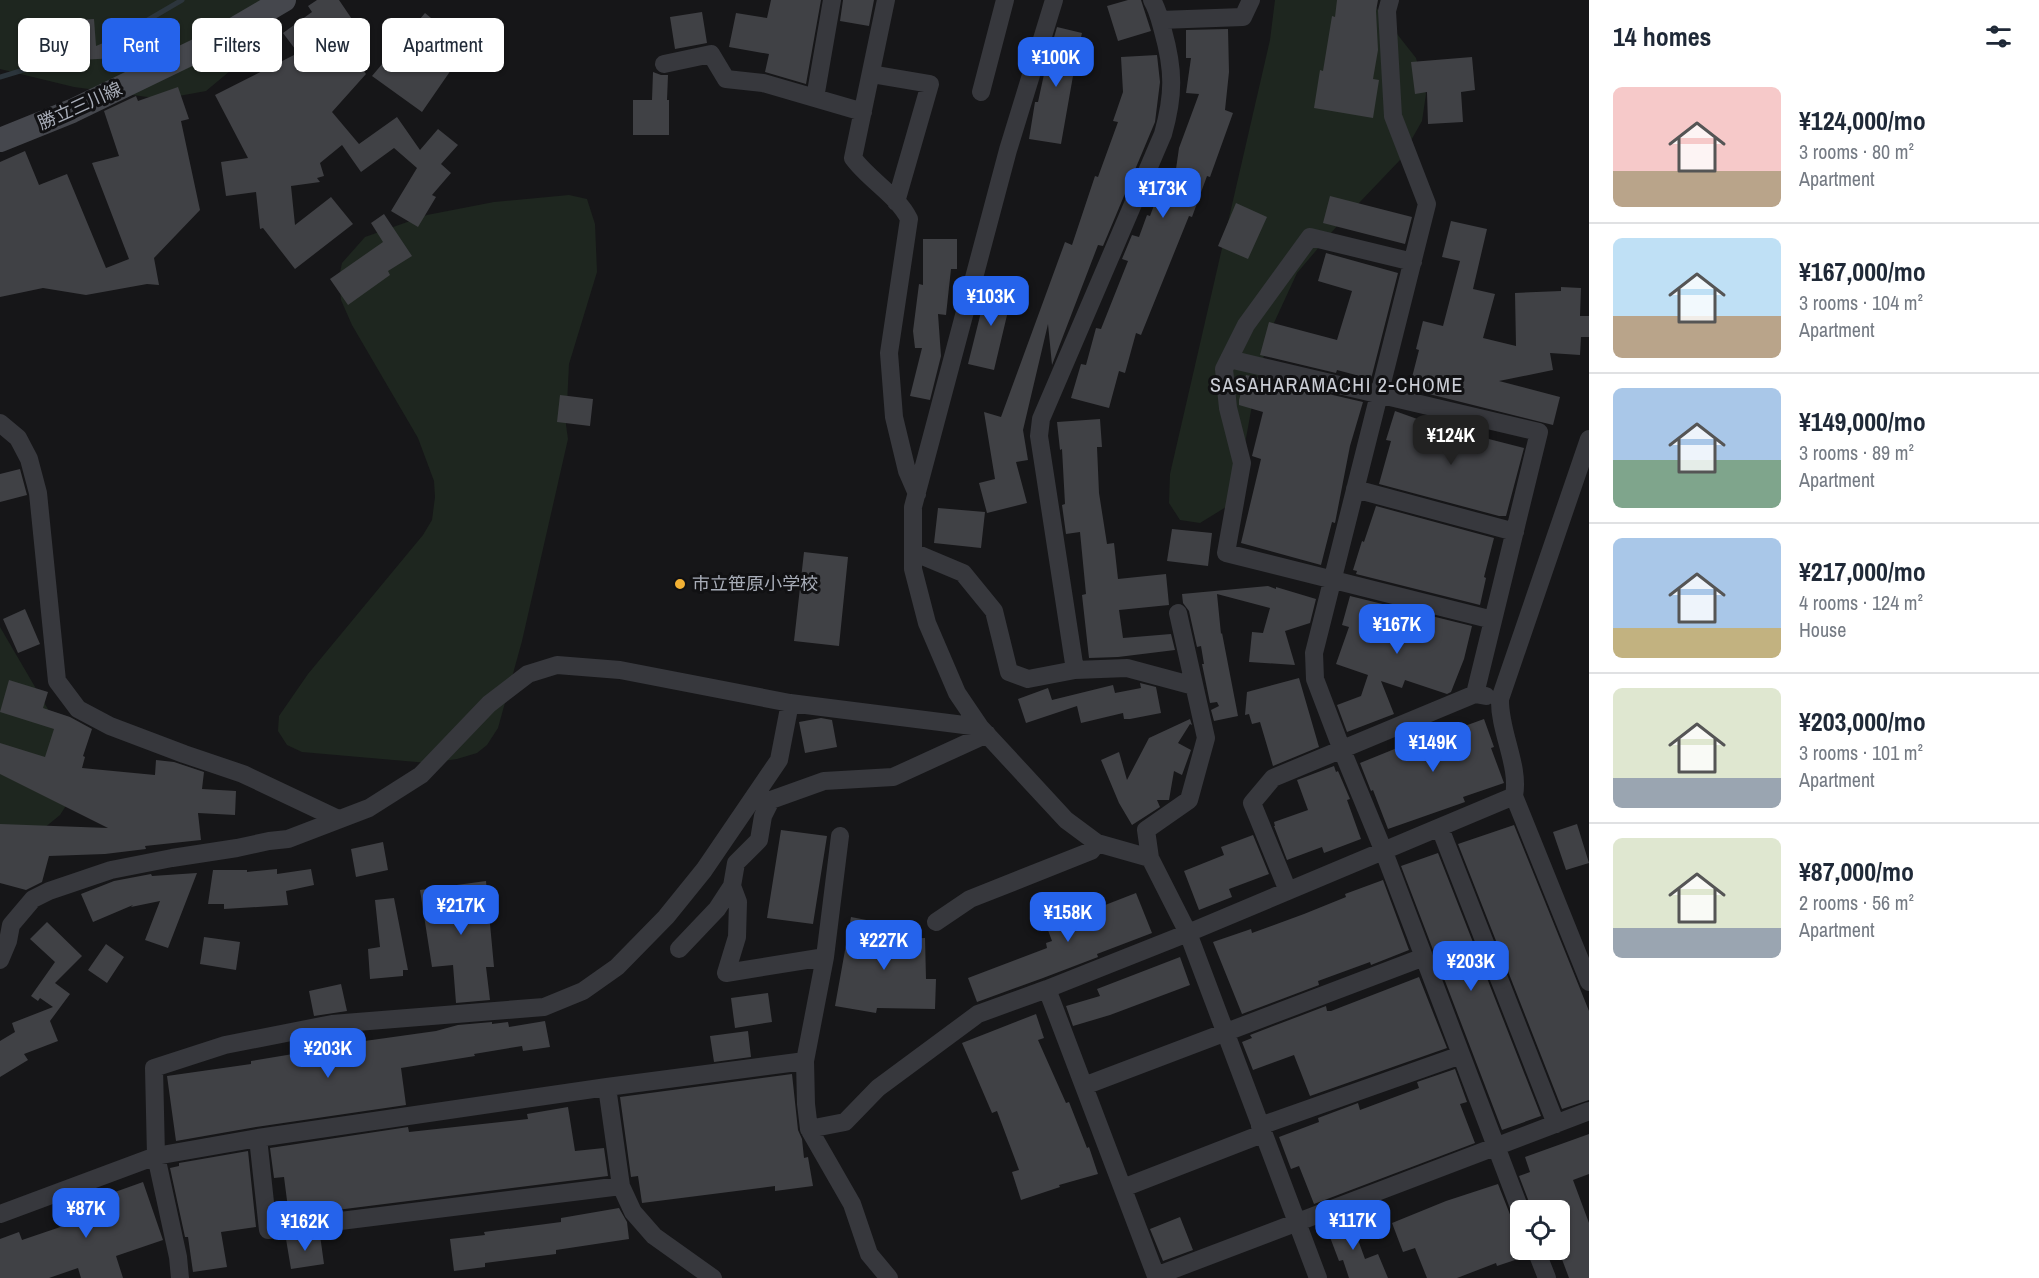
<!DOCTYPE html>
<html lang="en">
<head>
<meta charset="utf-8">
<style>
	:root { --surface:#fff; --page:#f6f6f7; --text:#1f2937; --muted:#747a83; --line:#e0e1e3; --accent:#2563eb }
	body { margin:0; font-family:"Archivo Narrow","Noto Sans JP",sans-serif; background:var(--page); color:var(--text); height:100vh; display:flex; flex-direction:column; font-size:22px; white-space:nowrap }
	* { box-sizing:border-box; margin:0 }
	p { font-size:20px; color:var(--muted) }
	.icon { flex:none; width:33px; height:33px; fill:none; stroke:currentColor; stroke-width:2; stroke-linecap:round; stroke-linejoin:round }
	.map { position:relative; flex:1; overflow:hidden }
	.sheet { display:flex; flex-direction:column; background:var(--surface); width:450px }
	.sheet>* { flex:none }
	.hud { position:absolute; left:18px; top:18px; width:570px; height:54px; display:flex; gap:12px }
	.buttons { position:absolute; left:1510px; top:1200px; display:grid; gap:12px }
	.buttons a { display:grid; place-items:center; width:60px; height:60px; border-radius:9px; background:var(--surface); box-shadow:0 2px 4px #0004; font-size:30px }
	.price { position:absolute; translate:-50% -51px; padding:0 14px; border-radius:12px; background:var(--accent); color:#fff; font-size:20px; line-height:39px; filter:drop-shadow(0 2px 3px #0008) }
	.price::after { content:''; position:absolute; left:50%; top:36px; width:18px; height:14px; margin-left:-9px; background:inherit; clip-path:polygon(0 0,100% 0,50% 100%) }
	.price.current { background:#222; color:#fff }
	ul { padding:0; list-style:none }
	li { display:flex; align-items:center; gap:18px; height:150px; padding:0 24px }
	li+li { border-top:2px solid var(--line) }
	li span { display:grid; place-items:center; flex:none; width:168px; height:120px; border-radius:9px; color:#555 }
	li>.icon { margin-inline-start:auto }
	span .icon { width:72px; height:72px; fill:#fffc; stroke-width:1 }
	li b { font-size:26px }
	h2 { display:flex; justify-content:space-between; align-items:center; height:72px; padding:0 24px; font-size:26px }
	.chip { padding:0 21px; border-radius:9px; background:var(--surface); box-shadow:0 2px 4px #0004; font-size:21px; line-height:54px }
	.chip.current { background:var(--accent); color:#fff }
	main { display:flex; flex:1; min-height:0 }
	.map>svg:first-child { display:block }
	.green { fill:#1e261f }
	.lines { fill:none; stroke-linecap:round; stroke-linejoin:round }
	.stream { stroke:#2c353c; stroke-width:5 }
	.building { fill:#404145 }
	.minor { stroke:#37383d; stroke-width:18 }
	.secondary { stroke:#45474d; stroke-width:24 }
	.poi-dot { fill:#f2b134; stroke:#111113; stroke-width:2 }
	.labels { text-anchor:middle; stroke-width:6; stroke-linejoin:round; paint-order:stroke }
	.street-label { font-size:18px; fill:#a8adb8; stroke:#111113 }
	.poi-label { font-size:18px; fill:#a8adb8; stroke:#111113; text-anchor:start }
	.neighbourhood-label { font-size:20px; letter-spacing:1.5px; fill:#c9ccd4; stroke:#111113 }
</style>
</head>
<body>
<main>
<div class="map">
<svg width="1589" height="1278" viewBox="0 0 1589 1278">
	<rect width="100%" height="100%" fill="#161618"/>
	<!-- green -->
	<path class="green" d="M0,0H268L261,18L230,71L206,91L162,99L74,87L0,69Z
		M1275,0H1373L1375,6L1416,58L1426,94L1422,121L1400,160L1337,226L1297,273L1273,325L1256,383L1239,477L1226,507L1200,523L1180,520L1169,503L1170,474L1270,40Z
		M569,195L587,199L595,224L597,272L569,364L566,425L568,439L522,641L498,728L487,745L477,753L457,759L428,763L302,752L287,745L278,731L279,716L308,674L423,535L432,520L435,497L434,481L418,438L352,325L341,300L339,277L342,263L365,237L427,215L494,202Z
		M0,627L73,752L76,790L60,815L32,838L0,847Z"/>
	<g class="lines">
		<!-- stream -->
		<path class="stream" d="M117,38L182,0
			M0,77L53,61"/>
	</g>
	<!-- building -->
	<path class="building" d="M317,0H339L358,28L339,41L350,52L366,74L332,112L359,144L397,117L420,150L438,129L458,145L441,164L451,173L432,195L436,197L418,227L391,211L417,168L394,148L361,172L342,145L320,163L324,176L317,178L320,182L291,186L295,225L331,197L353,224L295,269L263,228L260,229L256,192L226,196L221,162L248,158L215,95L298,53L283,33L312,12L308,6Z
		M771,0H821L806,84L765,72L769,54L729,47L736,13L767,18Z
		M843,0H874L869,26L840,21Z
		M1128,0H1141L1151,31L1118,41L1107,6Z
		M1337,0H1378L1376,11L1378,50L1373,79L1379,80L1373,118L1314,108L1320,70L1323,71L1332,16L1335,17Z
		M702,12L707,43L675,49L670,17Z
		M425,13L448,32L429,55L451,70L422,112L372,76Z
		M94,19L96,46L141,27L148,43L116,58L25,63L22,24Z
		M1057,27L1082,33L1077,54L1071,56V59H1076L1061,144L1029,139L1035,102H1038L1046,65Z
		M1228,29L1229,72L1225,110L1233,113L1210,177L1207,176L1192,217L1189,216L1141,335L1136,333L1125,373L1119,371L1109,408L1071,398L1081,364L1086,365L1096,328L1101,329L1128,261L1122,259L1132,235L1139,237L1147,215L1150,216L1166,173L1169,174L1171,169H1176L1179,148L1199,94L1186,93L1191,58H1186V30Z
		M1157,55L1160,82L1155,122L1103,246L1098,245L1052,365L1048,324L1023,430L1028,460L1016,462L1027,503L987,513L979,483L995,479L984,412L1001,417L1065,242L1072,245L1095,176L1098,177L1118,122L1113,121L1123,92L1121,57Z
		M1472,57L1475,90L1461,92L1463,122L1428,124L1427,92L1415,94L1411,62Z
		M653,72L661,75H668L667,100H669V135H633V100H652Z
		M178,87L189,119L181,121L200,210L154,258L159,285L147,284L86,295L43,288L0,297V162L25,151L39,185L67,174L106,268L129,259L92,163L119,156L104,111L136,96L138,101Z
		M1330,196L1412,217L1405,244L1323,223Z
		M1236,203L1267,217L1248,259L1218,246Z
		M384,214L412,256L388,271L390,275L348,305L330,279L383,242L371,223Z
		M1451,221L1487,229L1473,289L1495,294L1483,338L1516,346L1515,293L1561,291V287L1581,288L1580,316H1589V337H1581L1580,355L1550,353L1553,370L1499,381L1560,397L1553,425L1409,389L1419,350L1416,349L1423,321L1443,326L1460,261L1442,257Z
		M923,239H957V269H951L946,315L938,314L941,356L930,400L910,396L922,348H915L913,331L919,284L923,285Z
		M1326,253L1398,273L1371,379L1337,370L1336,373L1260,355L1269,322L1337,340L1352,291L1318,281Z
		M988,284L1013,290L994,370L968,364Z
		M1246,375L1363,402L1350,446L1335,523L1332,522L1321,565L1241,543L1261,459L1252,456L1263,412L1239,405V400Z
		M560,395L593,399L590,426L557,422Z
		M1395,411L1434,425L1524,448L1506,516H1499L1379,484L1391,441L1386,440Z
		M1100,419L1102,447H1097L1099,493L1107,544L1114,543L1118,579L1166,574L1169,605L1119,610L1123,638L1171,634L1175,650L1118,657L1089,658L1082,595L1086,594L1080,532L1066,534L1062,505L1065,504L1062,449L1060,450L1057,422Z
		M20,469L27,495L0,502V474Z
		M1376,506L1494,538L1484,577L1486,578L1480,605L1356,574L1357,571L1353,570L1362,541L1364,542Z
		M938,508L985,512L981,548L934,543Z
		M1172,529L1212,533L1208,566L1167,561Z
		M804,552L848,557L839,646L794,641Z
		M1268,586L1276,589V587L1316,599L1310,623L1285,631L1295,665L1249,662L1252,632L1263,633L1270,608L1217,594L1221,634L1222,633L1238,716L1214,721L1211,710L1219,706L1217,702L1210,703L1202,664H1204L1201,646L1197,647L1189,611L1183,603L1182,594Z
		M1350,596L1472,626L1464,659L1451,692L1447,694L1405,680L1402,688L1381,681L1394,714L1347,732L1337,705L1361,696L1368,675L1336,664L1349,627L1342,625Z
		M25,609L40,644L18,653L3,619Z
		M1299,678L1319,747L1273,766L1260,722L1252,724L1249,714L1245,715L1247,692Z
		M9,680L48,692L43,708L70,717L92,729L83,756L85,757L82,768L155,775L156,760L174,762L204,772L202,789L236,791L235,815L198,813L201,840L145,846L146,849L105,854L49,856L42,882L26,890L0,883V824L108,828L0,774V743L45,757L54,729L0,712Z
		M1140,683L1156,687L1161,713L1130,719H1124L1123,713L1081,723L1077,706L1026,723L1018,699L1048,688L1052,700L1113,685L1115,693L1141,688Z
		M821,718L832,720L837,747L805,753L799,722Z
		M1190,719L1192,725L1190,724L1178,743L1191,750L1182,775L1174,771L1169,800H1157L1160,807L1132,825L1119,803L1101,760L1119,752L1127,780L1149,738Z
		M1484,719L1494,747L1491,748L1504,783L1463,797L1465,802L1388,829L1373,790L1371,791L1360,763L1439,731L1440,735Z
		M1334,766L1336,772L1338,771L1350,799L1347,800L1361,839L1324,853L1322,847L1287,860L1274,826H1275L1274,822L1308,810L1297,780Z
		M1577,824L1589,863L1566,870L1553,832Z
		M1514,825L1589,1011V1100L1562,1109L1458,844Z
		M781,830L827,836L813,924L767,918Z
		M1253,835L1269,874L1229,889L1232,897L1199,910L1184,871L1224,855L1221,847Z
		M383,842L388,870L356,877L351,849Z
		M1438,853L1541,1116L1502,1130L1401,866Z
		M277,869V874L311,869L314,885L286,891L288,905L224,909V904H208L213,870H247V872Z
		M197,873L168,948L145,940L160,901L131,907L133,905L93,922L81,894L114,881L151,874L152,876Z
		M1383,880L1409,950L1371,965L1370,962L1318,981L1319,985L1242,1014L1213,942L1251,929L1252,933L1304,914L1346,897L1345,894Z
		M486,881L494,967H486L490,1000L456,1003L453,965L432,967L420,890Z
		M1074,893L1082,914L1136,893L1152,933L1097,954L1098,957L1043,978L977,1002L968,978L1047,948L1046,943L1052,941L1039,906Z
		M394,898L408,970H403V976L370,979L368,949L380,947L375,900Z
		M851,917L892,925L890,939L925,938L926,979H936L935,1009L877,1008L876,1013L835,1006Z
		M47,922L82,956L55,983L70,994L50,1021L58,1041L24,1054L28,1060L0,1077V1041L15,1032L12,1023L53,1007L40,998L38,1001L31,996L55,962L30,939Z
		M204,937L240,942L236,970L200,964Z
		M106,944L124,957L107,983L88,970Z
		M1180,957L1190,985L1110,1015L1073,1026L1066,1006L1100,996L1097,989Z
		M1419,977L1447,1048L1310,1096L1294,1055L1253,1070L1242,1042L1252,1038L1250,1035L1326,1006L1327,1011H1331Z
		M341,984L347,1011L314,1016L309,991Z
		M768,993L772,1022L735,1028L731,998Z
		M1036,1014L1044,1038L1038,1040L1066,1103L1069,1102L1087,1148L1089,1147L1098,1174L1059,1185L1060,1187L1021,1200L1012,1172L1019,1170L997,1111L992,1113L962,1043Z
		M545,1021L550,1047L523,1051L522,1046L474,1054L475,1056L401,1068L406,1105L256,1127L176,1141L167,1076L251,1064V1061L329,1048V1046L436,1031L458,1025L492,1022V1024L508,1022L509,1027Z
		M748,1031L751,1057L714,1062L710,1036Z
		M1455,1069L1467,1102L1460,1104L1475,1143L1314,1204L1299,1166L1291,1169L1279,1137L1319,1122L1318,1118L1358,1103L1360,1110L1419,1088L1417,1082Z
		M792,1074L798,1130L802,1139L804,1158L808,1157L813,1186L775,1191V1186L642,1203L638,1176L631,1177L620,1097Z
		M568,1107L575,1151L604,1148L608,1176L289,1216L284,1177L274,1178L270,1148L408,1127L409,1132L528,1119L527,1114Z
		M1589,1134V1174L1573,1180L1589,1223V1278H1569L1560,1254V1210H1532L1519,1176L1530,1172L1525,1157Z
		M248,1151L256,1227L221,1232L227,1267L193,1272L188,1237H185L170,1168L179,1166V1163Z
		M143,1182L163,1240L116,1256L123,1278H81L78,1268L49,1278H0V1239L19,1232L22,1240L78,1221L73,1207Z
		M1498,1184L1511,1217L1514,1221L1521,1223V1258L1497,1266L1496,1263L1457,1278H1427L1415,1248L1403,1252L1392,1223L1446,1201Z
		M619,1208L627,1222L629,1239L556,1250V1254L485,1263V1267L454,1271L450,1239L485,1235L484,1232L561,1222V1218Z
		M1349,1215L1365,1259L1378,1254L1388,1278H1349L1343,1260L1339,1261L1325,1224Z
		M1180,1217L1193,1250L1163,1261L1150,1229Z
		M320,1235L324,1264L291,1269L286,1239Z"/>
	<g class="lines">
		<!-- minor -->
		<path class="minor" d="M886,0L853,158C868,179 899,197 909,219L889,353L894,417L907,471L917,494
			M1054,0L1008,150L913,507V569L927,623L957,693L980,727L1066,820L1097,843L1150,858L1188,933L1318,1278
			M1390,0L1387,11L1393,116L1427,204L1314,653L1315,679L1342,750L1384,852L1521,1212
			M1160,20L1243,17L1251,0
			M664,64L711,54L726,79L763,83L863,112
			M871,74L930,84L896,202
			M981,92L1005,0
			M815,98L832,0
			M1413,262L1310,237L1246,325L1224,369L1228,408L1242,463L1226,553L1493,620
			M1229,359L1539,432L1475,694
			M0,423L18,438L29,459L38,493L57,681L78,709L110,726L184,754L243,774L338,819
			M1589,439L1500,699C1499,731 1520,766 1514,796L1589,982
			M1355,489L1515,532
			M913,552L963,573L994,611L1009,672L1028,679L1075,670L1039,436L1041,419L1163,134C1174,95 1174,70 1163,31C1160,20 1158,10 1152,0
			M1075,670L1127,668L1194,686
			M1440,828L1556,1124
			M840,836L825,957L805,1061L806,1104L809,1129L852,1204L869,1254L889,1278
			M1150,858L1146,830L1189,800L1206,738L1178,613
			M1288,891L1252,803L1273,778L1475,694L1486,696
			M936,922L970,899L1091,851L1097,843
			M679,949L717,909L732,886
			M825,957L726,973L737,937L738,902L732,886L736,863L759,840L763,816L771,800L824,781L893,777L987,734
			M0,960L8,941L11,925L33,899L49,891L111,870L172,858L237,848L269,841L288,839L369,808L421,775L489,704L528,674L557,665L620,670L790,703L980,727
			M1047,989L1156,1276L1589,1111
			M1084,1086L1424,957
			M1260,1126L1461,1055
			M809,1129L845,1122L878,1088L978,1014L1047,989L1188,933L1514,796
			M258,1138L268,1230L621,1186L607,1087
			M621,1186L633,1212L654,1236L713,1278
			M1123,1188L1262,1134
			M0,1214L156,1156L258,1138L607,1087L805,1061
			M1536,1250L1547,1278
			M180,1278L178,1257L156,1156L154,1068L225,1045L332,1024L544,1007L583,991L617,967L666,917L704,870L779,760L790,703"/>
		<!-- secondary -->
		<path class="secondary" d="M0,140L72,111L202,48L284,0"/>
	</g>
	<!-- markers -->
	<circle class="poi-dot" cx="680" cy="584" r="6"/>
	<g class="labels">
		<!-- street labels -->
		<g class="street-label">
			<text transform="translate(80 106) rotate(-24)" y="6">勝立三川線</text>
		</g>
		<!-- poi labels -->
		<g class="poi-label">
			<text x="692" y="590">市立笹原小学校</text>
		</g>
		<!-- neighbourhood labels -->
		<g class="neighbourhood-label">
			<text x="1337" y="392">SASAHARAMACHI 2-CHOME</text>
		</g>
	</g>
</svg>
<div class="buttons">
<a><svg class="icon" aria-label="locate" viewBox="0 0 24 24"><circle cx="12" cy="12" r="6"/><path d="M12 2v4M12 18v4M2 12h4M18 12h4"/></svg></a>
</div>
<b class="price" style="left:1056px;top:88px">¥100K</b>
<b class="price" style="left:1163px;top:219px">¥173K</b>
<b class="price" style="left:991px;top:327px">¥103K</b>
<b class="price current" style="left:1451px;top:466px">¥124K</b>
<b class="price" style="left:1397px;top:655px">¥167K</b>
<b class="price" style="left:1433px;top:773px">¥149K</b>
<b class="price" style="left:461px;top:936px">¥217K</b>
<b class="price" style="left:1068px;top:943px">¥158K</b>
<b class="price" style="left:884px;top:971px">¥227K</b>
<b class="price" style="left:1471px;top:992px">¥203K</b>
<b class="price" style="left:328px;top:1079px">¥203K</b>
<b class="price" style="left:86px;top:1239px">¥87K</b>
<b class="price" style="left:1353px;top:1251px">¥117K</b>
<b class="price" style="left:305px;top:1252px">¥162K</b>
<div class="hud">
<a class="chip">Buy</a>
<a class="chip current">Rent</a>
<a class="chip">Filters</a>
<a class="chip">New</a>
<a class="chip">Apartment</a>
</div>
</div>
<section class="sheet">
<h2>14 homes<svg class="icon" aria-label="filters" viewBox="0 0 24 24"><path d="M4 7h16M4 17h16"/><circle cx="9" cy="7" r="2"/><circle cx="15" cy="17" r="2"/></svg></h2>
<ul>
<li><span style="background:linear-gradient(#f6c9c9 70%,#b9a48a 0)"><svg class="icon" aria-label="home" viewBox="0 0 24 24"><path d="M3 11l9-7 9 7M6 9v11h12V9"/></svg></span><div><b>¥124,000/mo</b><p>3 rooms · 80 m²</p><p>Apartment</p></div></li>
<li><span style="background:linear-gradient(#bfe0f5 65%,#b9a48a 0)"><svg class="icon" aria-label="home" viewBox="0 0 24 24"><path d="M3 11l9-7 9 7M6 9v11h12V9"/></svg></span><div><b>¥167,000/mo</b><p>3 rooms · 104 m²</p><p>Apartment</p></div></li>
<li><span style="background:linear-gradient(#a9c7e8 60%,#7fa58c 0)"><svg class="icon" aria-label="home" viewBox="0 0 24 24"><path d="M3 11l9-7 9 7M6 9v11h12V9"/></svg></span><div><b>¥149,000/mo</b><p>3 rooms · 89 m²</p><p>Apartment</p></div></li>
<li><span style="background:linear-gradient(#a9c7e8 75%,#c2b280 0)"><svg class="icon" aria-label="home" viewBox="0 0 24 24"><path d="M3 11l9-7 9 7M6 9v11h12V9"/></svg></span><div><b>¥217,000/mo</b><p>4 rooms · 124 m²</p><p>House</p></div></li>
<li><span style="background:linear-gradient(#dfe7d0 75%,#9aa5b1 0)"><svg class="icon" aria-label="home" viewBox="0 0 24 24"><path d="M3 11l9-7 9 7M6 9v11h12V9"/></svg></span><div><b>¥203,000/mo</b><p>3 rooms · 101 m²</p><p>Apartment</p></div></li>
<li><span style="background:linear-gradient(#dfe7d0 75%,#9aa5b1 0)"><svg class="icon" aria-label="home" viewBox="0 0 24 24"><path d="M3 11l9-7 9 7M6 9v11h12V9"/></svg></span><div><b>¥87,000/mo</b><p>2 rooms · 56 m²</p><p>Apartment</p></div></li>
</ul>
</section>
</main>
</body>
</html>
